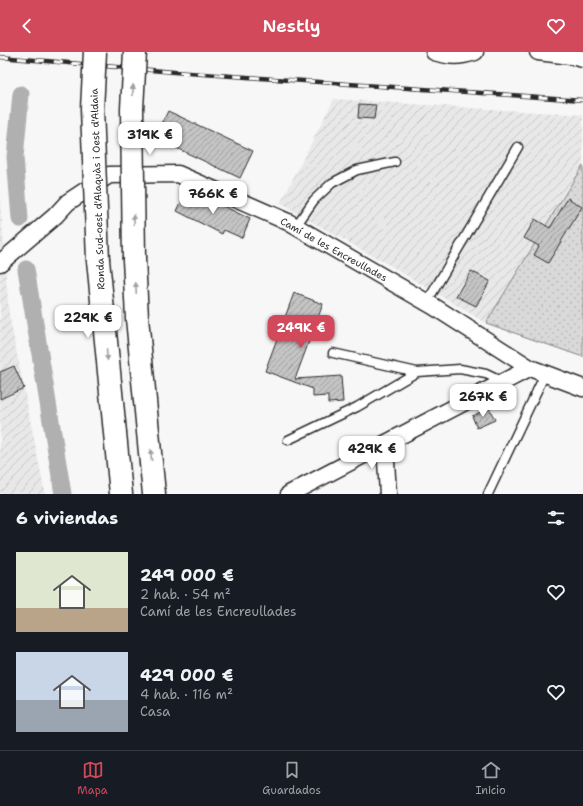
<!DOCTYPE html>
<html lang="es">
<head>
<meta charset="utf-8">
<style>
	:root { --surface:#171b24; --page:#242831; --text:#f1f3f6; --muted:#9ea1a6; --line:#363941; --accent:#d1495b }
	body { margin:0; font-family:"Shantell Sans",sans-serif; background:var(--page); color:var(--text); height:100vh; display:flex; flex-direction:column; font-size:15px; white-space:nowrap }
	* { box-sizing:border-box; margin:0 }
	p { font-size:13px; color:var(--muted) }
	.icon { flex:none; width:22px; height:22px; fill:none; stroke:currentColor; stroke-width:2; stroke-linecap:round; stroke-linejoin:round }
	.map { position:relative; height:442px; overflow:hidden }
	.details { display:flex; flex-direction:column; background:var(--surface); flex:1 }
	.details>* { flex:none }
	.price { position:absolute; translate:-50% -34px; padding:0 9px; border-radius:8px; background:#fff; color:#222; font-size:13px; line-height:26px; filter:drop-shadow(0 1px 2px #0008) }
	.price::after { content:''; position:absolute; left:50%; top:24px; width:12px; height:9px; margin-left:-6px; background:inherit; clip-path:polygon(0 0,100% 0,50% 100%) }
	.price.selected { background:var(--accent); color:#fff }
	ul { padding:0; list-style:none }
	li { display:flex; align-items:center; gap:12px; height:100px; padding:0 16px }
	li span { display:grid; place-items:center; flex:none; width:112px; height:80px; border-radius:0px; color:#555 }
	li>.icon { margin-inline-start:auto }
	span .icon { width:48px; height:48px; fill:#fffc; stroke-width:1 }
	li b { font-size:17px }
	h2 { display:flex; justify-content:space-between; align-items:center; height:48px; padding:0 16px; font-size:17px }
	header { display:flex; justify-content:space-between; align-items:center; height:52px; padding:0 16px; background:var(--accent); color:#fff; font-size:18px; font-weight:600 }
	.menu { display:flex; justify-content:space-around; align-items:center; height:56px; border-top:1px solid var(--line); background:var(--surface); font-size:11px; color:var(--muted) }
	.menu a { display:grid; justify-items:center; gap:2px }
	.menu .selected { color:var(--accent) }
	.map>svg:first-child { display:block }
	.industrial { fill:url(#industrial-furrows) }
	.park { fill:url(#park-dots); stroke:#828282 }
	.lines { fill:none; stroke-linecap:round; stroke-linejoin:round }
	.canal { stroke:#b0b0b0; stroke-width:17 }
	.building { fill:url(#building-hatch); stroke:#2b2b2b }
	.service-casing { stroke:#2b2b2b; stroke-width:11 }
	.minor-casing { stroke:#2b2b2b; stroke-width:19 }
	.secondary-casing { stroke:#2b2b2b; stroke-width:25 }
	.service { stroke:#fff; stroke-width:8 }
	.minor { stroke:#fff; stroke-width:16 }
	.secondary { stroke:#fff; stroke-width:22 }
	.rail-casing { stroke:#2b2b2b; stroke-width:4.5 }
	.rail { stroke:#fff; stroke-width:3; stroke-dasharray:9; stroke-linecap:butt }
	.secondary-bridge-casing { stroke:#2b2b2b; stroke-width:25; stroke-linecap:butt }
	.secondary-bridge { stroke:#fff; stroke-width:22 }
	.oneway { fill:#a0a0a0 }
	.labels { text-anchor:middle; stroke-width:3; stroke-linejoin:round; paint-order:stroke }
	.street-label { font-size:10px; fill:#2b2b2b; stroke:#fff }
</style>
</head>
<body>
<header><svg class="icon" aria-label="back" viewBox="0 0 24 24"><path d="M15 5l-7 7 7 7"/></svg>Nestly<svg class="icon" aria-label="heart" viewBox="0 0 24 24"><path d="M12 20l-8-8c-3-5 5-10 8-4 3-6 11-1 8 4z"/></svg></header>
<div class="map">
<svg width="583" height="442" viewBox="0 0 583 442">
	<defs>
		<pattern id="industrial-furrows" width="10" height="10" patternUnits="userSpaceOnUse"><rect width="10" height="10" fill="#e8e8e8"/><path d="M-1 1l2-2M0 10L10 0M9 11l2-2" fill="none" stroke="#c7c7c7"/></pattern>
		<pattern id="park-dots" width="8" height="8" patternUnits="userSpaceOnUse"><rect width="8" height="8" fill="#d9d9d9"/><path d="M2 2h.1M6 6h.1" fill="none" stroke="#bababa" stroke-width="1.8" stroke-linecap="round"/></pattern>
		<pattern id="building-hatch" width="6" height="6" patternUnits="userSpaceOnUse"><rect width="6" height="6" fill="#c4c4c4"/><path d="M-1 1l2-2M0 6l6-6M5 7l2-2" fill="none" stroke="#9f9f9f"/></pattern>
	</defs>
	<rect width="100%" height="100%" fill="#f7f7f7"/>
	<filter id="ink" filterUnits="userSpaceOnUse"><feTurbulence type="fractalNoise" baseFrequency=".025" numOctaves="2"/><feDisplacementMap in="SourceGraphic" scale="8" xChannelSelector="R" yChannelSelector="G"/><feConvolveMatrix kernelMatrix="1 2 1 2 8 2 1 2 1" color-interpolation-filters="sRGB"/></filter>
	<g filter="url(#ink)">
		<!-- industrial -->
		<path class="industrial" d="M334,47L583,63V113L486,271L389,213L280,152Z
			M0,146L9,262L45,442H0Z"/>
		<!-- park -->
		<path class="park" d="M583,113V305L486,271Z"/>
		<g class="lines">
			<!-- canal -->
			<path class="canal" d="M20,167L15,105L21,42
				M26,217L63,442"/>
		</g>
		<!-- building -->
		<path class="building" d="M359,52L376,53L374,67L358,66Z
			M168,59L253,99L240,126L155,86Z
			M187,138L212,150L213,149L250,167L242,186L224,178L222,182L177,159Z
			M568,146L582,155L548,211L534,203L539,194L524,186L535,167L550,176Z
			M471,219L490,229L476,254L456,244Z
			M294,241L323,252L295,327L341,324L343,350L328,351V344L313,345V337L265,319Z
			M14,314L24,336L0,347V320Z
			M489,356L495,368L477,376L472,364Z"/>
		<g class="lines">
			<!-- service casing -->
			<g class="service-casing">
				<path id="service" d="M296,174L314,148L332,131L357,118L395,110
					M427,250L518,95
					M333,301L417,320
					M288,388L357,355L417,320L460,317L486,322L503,330
					M488,442L545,322"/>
			</g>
			<!-- minor casing -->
			<g class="minor-casing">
				<path id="minor" d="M434,0C451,5 459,5 475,0
					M538,0L571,4L583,7
					M0,211L55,164L68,150L109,123L178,122L288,170L433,254L530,316L583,336
					M385,392L388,442
					M289,442L530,316"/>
			</g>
			<!-- secondary casing -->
			<g class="secondary-casing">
				<path id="secondary" d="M134,207L137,266L154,442
					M98,208L121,442"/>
			</g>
			<!-- service -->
			<use href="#service" class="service"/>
			<!-- minor -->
			<use href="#minor" class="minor"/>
			<!-- secondary -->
			<use href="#secondary" class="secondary"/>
			<!-- rail casing -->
			<g class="rail-casing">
				<path id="rail" d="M0,5L174,20L583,48"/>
			</g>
			<!-- rail -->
			<use href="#rail" class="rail"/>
			<!-- secondary-bridge casing -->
			<g class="secondary-bridge-casing">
				<path id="secondary-bridge" d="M95,0L92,57L98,208
					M134,207L132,57L135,0"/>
			</g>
			<!-- secondary-bridge -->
			<use href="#secondary-bridge" class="secondary-bridge"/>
		</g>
		<!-- one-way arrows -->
		<defs><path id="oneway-solid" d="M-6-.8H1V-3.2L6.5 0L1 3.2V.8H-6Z"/></defs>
		<g class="oneway">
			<use href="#oneway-solid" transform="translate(133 38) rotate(-88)"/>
			<use href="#oneway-solid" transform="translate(134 168) rotate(-91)"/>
			<use href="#oneway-solid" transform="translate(136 236) rotate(-93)"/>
			<use href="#oneway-solid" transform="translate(107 303) rotate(84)"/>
			<use href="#oneway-solid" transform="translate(151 403) rotate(-96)"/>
		</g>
	</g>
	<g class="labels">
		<!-- street labels -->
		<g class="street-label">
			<text transform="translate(97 137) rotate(-92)" y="4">Ronda Sud-oest d'Alaquàs i Oest d'Aldaia</text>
			<text transform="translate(334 197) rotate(29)" y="4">Camí de les Encreullades</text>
		</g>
	</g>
</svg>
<b class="price" style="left:150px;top:104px">319K €</b>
<b class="price" style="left:213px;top:163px">766K €</b>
<b class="price" style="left:88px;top:287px">229K €</b>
<b class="price selected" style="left:301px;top:297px">249K €</b>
<b class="price" style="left:483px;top:366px">267K €</b>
<b class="price" style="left:372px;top:418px">429K €</b>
</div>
<section class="details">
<h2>6 viviendas<svg class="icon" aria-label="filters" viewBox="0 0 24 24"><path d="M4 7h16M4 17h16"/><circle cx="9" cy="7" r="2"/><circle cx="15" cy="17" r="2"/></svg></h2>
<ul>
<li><span style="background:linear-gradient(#dfe7d0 70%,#b9a48a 0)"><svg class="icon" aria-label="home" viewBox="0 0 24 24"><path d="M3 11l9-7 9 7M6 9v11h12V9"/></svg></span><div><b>249 000 €</b><p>2 hab. · 54 m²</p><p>Camí de les Encreullades</p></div><svg class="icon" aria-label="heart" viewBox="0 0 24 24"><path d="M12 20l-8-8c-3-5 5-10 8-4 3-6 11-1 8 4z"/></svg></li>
<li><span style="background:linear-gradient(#c9d6e8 60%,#9aa5b1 0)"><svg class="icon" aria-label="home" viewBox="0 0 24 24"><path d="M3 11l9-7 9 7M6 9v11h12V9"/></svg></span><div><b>429 000 €</b><p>4 hab. · 116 m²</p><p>Casa</p></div><svg class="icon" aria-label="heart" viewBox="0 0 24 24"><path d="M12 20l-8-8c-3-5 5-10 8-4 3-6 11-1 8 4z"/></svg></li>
</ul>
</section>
<nav class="menu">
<a class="selected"><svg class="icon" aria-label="map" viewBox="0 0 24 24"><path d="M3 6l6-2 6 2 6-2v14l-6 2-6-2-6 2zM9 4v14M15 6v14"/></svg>Mapa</a>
<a><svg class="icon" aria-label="saved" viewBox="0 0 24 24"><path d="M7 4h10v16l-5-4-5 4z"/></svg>Guardados</a>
<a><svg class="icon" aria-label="home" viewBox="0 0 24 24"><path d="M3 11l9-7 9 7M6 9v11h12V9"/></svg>Inicio</a>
</nav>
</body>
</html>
